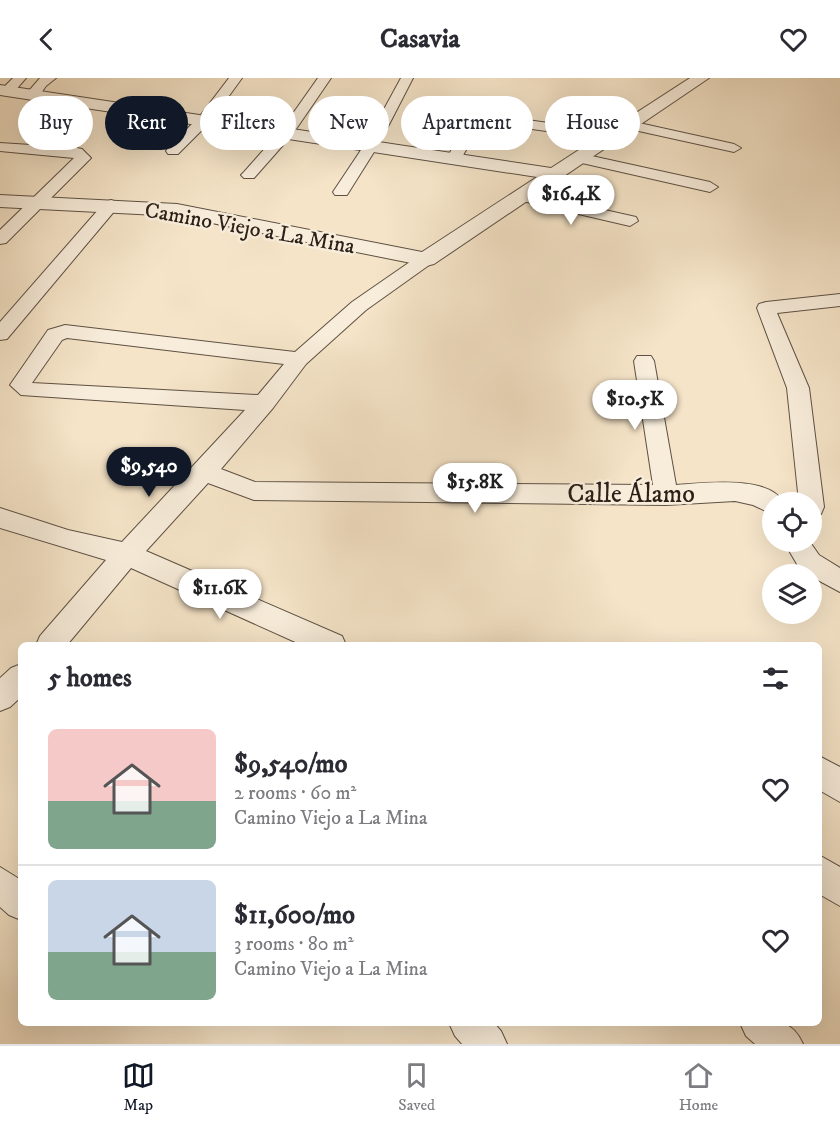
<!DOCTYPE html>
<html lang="en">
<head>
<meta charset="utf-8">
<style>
	:root { --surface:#fff; --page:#f7f7f7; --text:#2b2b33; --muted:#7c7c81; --line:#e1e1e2; --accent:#111827 }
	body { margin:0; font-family:"IM FELL DW Pica",serif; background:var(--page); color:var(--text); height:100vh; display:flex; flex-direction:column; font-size:22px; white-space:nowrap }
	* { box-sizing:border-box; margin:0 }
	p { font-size:20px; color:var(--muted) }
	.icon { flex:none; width:33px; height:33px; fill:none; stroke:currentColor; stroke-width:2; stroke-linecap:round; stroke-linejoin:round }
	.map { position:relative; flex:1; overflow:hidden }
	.side { position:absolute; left:18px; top:564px; width:804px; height:384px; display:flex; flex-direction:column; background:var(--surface); border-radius:9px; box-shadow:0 6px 24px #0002 }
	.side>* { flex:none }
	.banner { position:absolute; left:18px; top:18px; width:804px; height:54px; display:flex; gap:12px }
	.buttons { position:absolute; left:762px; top:414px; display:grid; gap:12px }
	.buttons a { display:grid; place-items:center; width:60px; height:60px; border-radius:50%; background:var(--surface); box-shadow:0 6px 24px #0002; font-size:30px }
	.price { position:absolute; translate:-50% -51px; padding:0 14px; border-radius:21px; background:#fff; color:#222; font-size:20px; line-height:39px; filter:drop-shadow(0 2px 3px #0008) }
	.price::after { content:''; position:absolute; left:50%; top:36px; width:18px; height:14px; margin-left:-9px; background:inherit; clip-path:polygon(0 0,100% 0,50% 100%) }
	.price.on { background:var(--accent); color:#fff }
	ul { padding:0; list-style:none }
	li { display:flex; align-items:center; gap:18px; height:150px; padding:0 30px }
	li+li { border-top:2px solid var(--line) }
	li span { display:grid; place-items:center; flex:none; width:168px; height:120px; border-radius:9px; color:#555 }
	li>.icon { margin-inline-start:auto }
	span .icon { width:72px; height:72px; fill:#fffc; stroke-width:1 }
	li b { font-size:26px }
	h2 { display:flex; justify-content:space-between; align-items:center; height:72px; padding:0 30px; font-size:26px }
	.tag { padding:0 21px; border-radius:27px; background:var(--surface); box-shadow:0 6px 24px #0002; font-size:21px; line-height:54px }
	.tag.on { background:var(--accent); color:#fff }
	header { display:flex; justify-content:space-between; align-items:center; height:78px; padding:0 30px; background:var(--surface); font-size:27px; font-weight:700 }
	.dock { display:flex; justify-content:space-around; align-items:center; height:84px; border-top:2px solid var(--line); background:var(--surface); font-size:16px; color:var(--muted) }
	.dock a { display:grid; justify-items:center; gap:3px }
	.dock .on { color:var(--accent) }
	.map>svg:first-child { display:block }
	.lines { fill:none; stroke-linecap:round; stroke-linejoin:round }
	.minor-casing { stroke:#5e5144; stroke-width:2 }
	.tertiary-casing { stroke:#5e5144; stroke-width:2 }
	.minor { fill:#f8eddb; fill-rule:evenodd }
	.tertiary { fill:#f8eddb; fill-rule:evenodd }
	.labels { text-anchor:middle; stroke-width:5; stroke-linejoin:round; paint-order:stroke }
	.far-street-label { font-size:22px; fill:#2c2018; stroke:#f8eddb }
	.street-label { font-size:26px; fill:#2c2018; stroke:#f8eddb }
</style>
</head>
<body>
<header><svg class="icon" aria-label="back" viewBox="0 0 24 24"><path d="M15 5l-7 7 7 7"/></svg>Casavia<svg class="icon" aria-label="heart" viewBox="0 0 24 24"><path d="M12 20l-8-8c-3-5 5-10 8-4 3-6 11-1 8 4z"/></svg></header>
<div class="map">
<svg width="840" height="966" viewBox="0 0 840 966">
	<rect width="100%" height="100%" fill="#f5e4c8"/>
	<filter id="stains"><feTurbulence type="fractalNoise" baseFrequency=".00333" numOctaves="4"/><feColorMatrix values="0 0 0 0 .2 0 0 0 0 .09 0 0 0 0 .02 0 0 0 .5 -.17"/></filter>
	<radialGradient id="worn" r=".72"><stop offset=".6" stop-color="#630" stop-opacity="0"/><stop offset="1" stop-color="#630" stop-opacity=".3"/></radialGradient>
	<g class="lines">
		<!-- minor casing -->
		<g class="minor-casing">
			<path id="minor" d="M13,0H26L13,15H3L1,12Z
				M40,0H56L46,8L39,18H29L27,15Z
				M229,0H242L210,44L178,76H168L166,73L168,70L200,38Z
				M318,0H331L292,57L254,100H244L241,97L244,94L282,51Z
				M401,0H413L379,66L347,117H335L333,114L365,66Z
				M484,21L491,25L485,36L612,54L619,58L612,62L481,44L460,83H450L447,80L477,25Z
				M630,43L734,66L741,70L734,74L625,50L623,47Z
				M0,65L77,70L82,71L91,80L6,165L0,166V152L74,80L0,73Z
				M578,75L710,104L718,109L710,114L573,83L570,80Z
				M520,113L636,139L638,143L630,148L514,121L512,118L514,115Z
				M111,122L117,124L119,127L117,130L7,261L0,262V244L105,124Z
				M426,176L432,177L435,181L432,185L366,232L306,286L273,330L221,391L255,404L653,407L634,283L637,278H651L654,283L676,407C702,405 769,397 783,424H772V436L753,427L735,423L666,427L254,422L208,405L146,473L342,558L346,567H302L131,490L67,567H36L40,558L106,482L0,450V430L68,452L122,464L245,332L21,317L10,307L48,252L65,247L295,274L352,224L420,177ZM67,260L284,286L258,317L32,305L62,262Z
				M840,216V228L777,235L809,310L824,429L821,436L812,439V424H799L787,310L757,230L759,226L766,224Z
				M784,464H810L819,477L840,490V514L801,493Z
				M21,586V619L10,629L0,633V600L11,590Z
				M819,678L840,689V724L819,712Z
				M819,777L840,789V828L819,816Z
				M0,789L21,802V842L9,837L0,829Z
				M449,945H494L501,953L507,966H462L455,958Z
				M740,945C769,945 790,936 803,966H755L746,958Z"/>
		</g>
		<!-- tertiary casing -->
		<g class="tertiary-casing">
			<path id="tertiary" d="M690,0H709L434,186L426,188L177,138L0,129V117L177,126L422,174L537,99L0,17V7L551,90Z"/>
		</g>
		<!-- minor -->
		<use href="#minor" class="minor"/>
		<!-- tertiary -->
		<use href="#tertiary" class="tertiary"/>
	</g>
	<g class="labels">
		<!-- far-street labels -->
		<g class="far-street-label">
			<text transform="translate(250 149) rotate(10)" y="8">Camino Viejo a La Mina</text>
		</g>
		<!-- street labels -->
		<g class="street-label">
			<text x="631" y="424">Calle Álamo</text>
		</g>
	</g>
	<rect width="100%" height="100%" filter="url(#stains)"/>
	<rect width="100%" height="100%" fill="url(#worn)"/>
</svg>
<div class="buttons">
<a><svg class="icon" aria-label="locate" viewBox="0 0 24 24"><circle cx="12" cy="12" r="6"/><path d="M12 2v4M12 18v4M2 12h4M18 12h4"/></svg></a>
<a><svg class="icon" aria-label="layers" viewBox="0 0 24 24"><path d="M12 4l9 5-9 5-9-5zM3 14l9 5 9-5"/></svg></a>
</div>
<b class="price" style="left:571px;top:148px">$16.4K</b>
<b class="price" style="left:635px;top:353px">$10.5K</b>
<b class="price on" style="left:149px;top:420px">$9,540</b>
<b class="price" style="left:475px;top:436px">$15.8K</b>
<b class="price" style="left:220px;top:542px">$11.6K</b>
<div class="banner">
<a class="tag">Buy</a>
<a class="tag on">Rent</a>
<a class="tag">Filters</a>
<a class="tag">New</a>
<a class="tag">Apartment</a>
<a class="tag">House</a>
</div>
<section class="side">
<h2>5 homes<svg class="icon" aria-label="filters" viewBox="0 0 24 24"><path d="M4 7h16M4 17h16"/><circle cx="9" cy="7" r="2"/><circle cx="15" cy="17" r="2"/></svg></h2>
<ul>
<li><span style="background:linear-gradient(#f6c9c9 60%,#7fa58c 0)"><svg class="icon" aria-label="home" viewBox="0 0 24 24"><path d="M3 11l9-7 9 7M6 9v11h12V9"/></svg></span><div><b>$9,540/mo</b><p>2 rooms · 60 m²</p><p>Camino Viejo a La Mina</p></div><svg class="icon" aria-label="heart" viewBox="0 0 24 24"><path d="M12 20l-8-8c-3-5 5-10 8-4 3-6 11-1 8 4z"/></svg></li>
<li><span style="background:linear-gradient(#c9d6e8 60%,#7fa58c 0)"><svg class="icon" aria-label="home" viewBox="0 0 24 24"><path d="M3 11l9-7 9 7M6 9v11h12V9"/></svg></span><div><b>$11,600/mo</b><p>3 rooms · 80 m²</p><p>Camino Viejo a La Mina</p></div><svg class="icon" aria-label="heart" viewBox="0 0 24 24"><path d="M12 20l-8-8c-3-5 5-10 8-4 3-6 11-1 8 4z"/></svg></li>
</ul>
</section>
</div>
<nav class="dock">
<a class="on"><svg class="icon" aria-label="map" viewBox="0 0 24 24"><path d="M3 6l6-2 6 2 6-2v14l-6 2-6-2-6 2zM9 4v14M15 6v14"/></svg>Map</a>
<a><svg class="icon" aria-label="saved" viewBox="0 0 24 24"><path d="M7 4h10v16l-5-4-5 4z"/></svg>Saved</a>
<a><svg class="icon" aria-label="home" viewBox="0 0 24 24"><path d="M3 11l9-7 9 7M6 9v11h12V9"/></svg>Home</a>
</nav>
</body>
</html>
